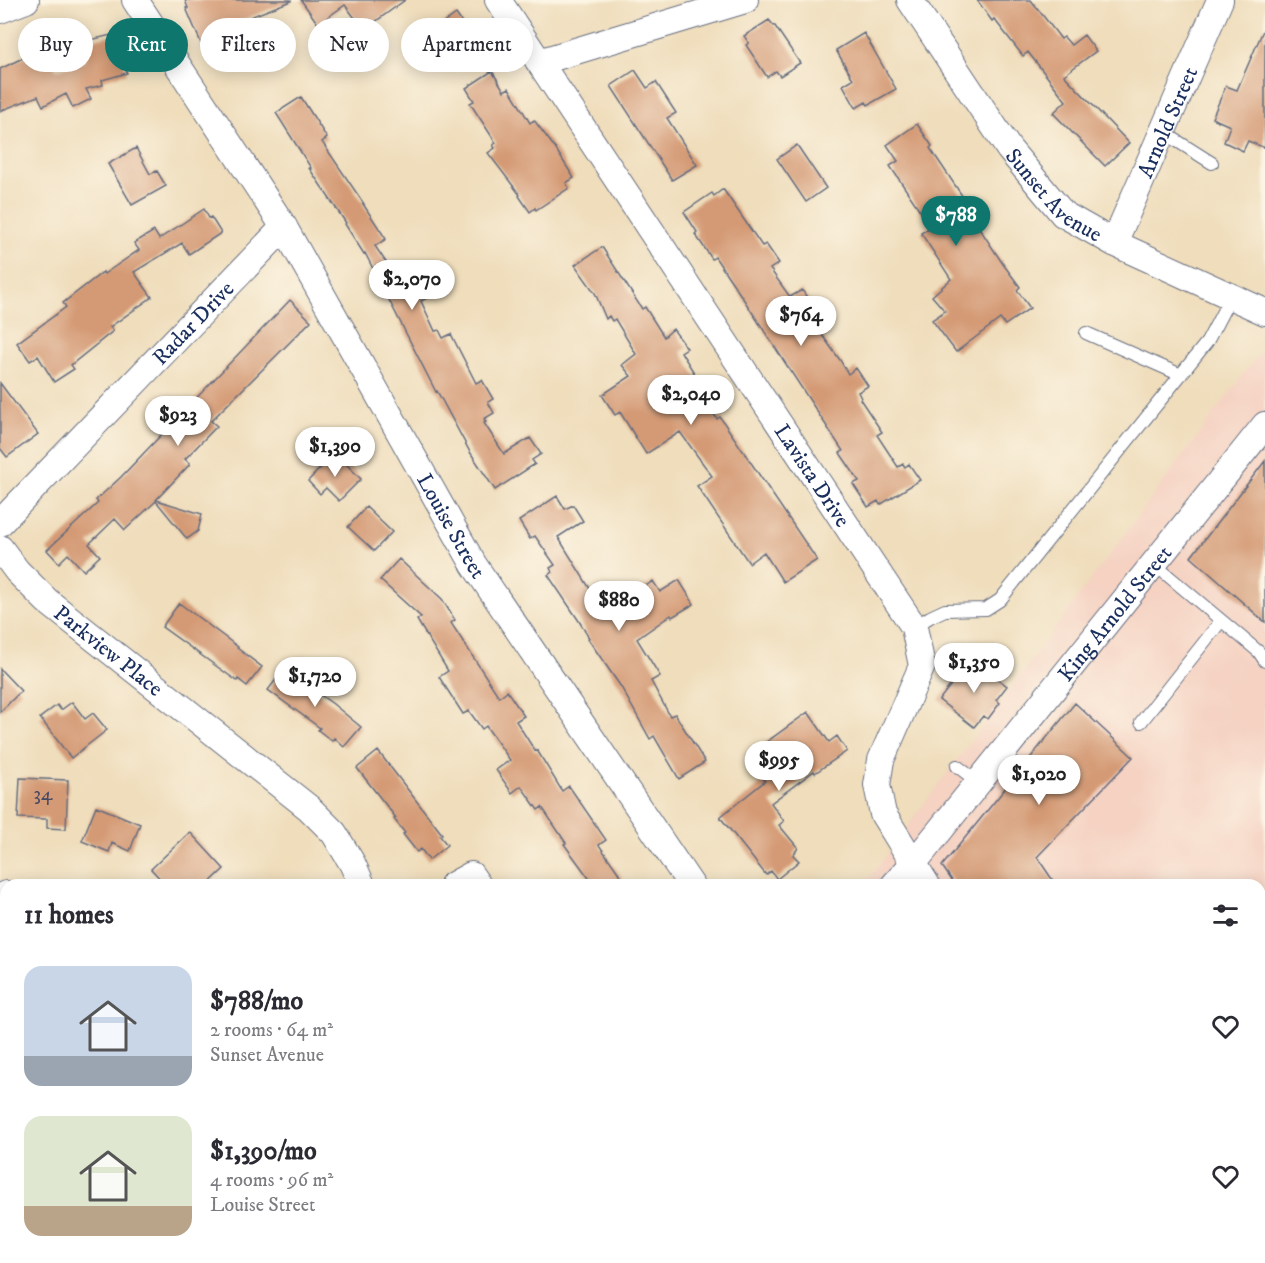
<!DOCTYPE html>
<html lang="en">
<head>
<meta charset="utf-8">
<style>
	:root { --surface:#fff; --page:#f7f7f7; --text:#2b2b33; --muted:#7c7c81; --accent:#0f766e }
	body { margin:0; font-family:"IM FELL DW Pica",serif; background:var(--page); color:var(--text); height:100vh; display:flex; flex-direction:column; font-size:22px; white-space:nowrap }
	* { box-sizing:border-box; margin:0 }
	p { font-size:20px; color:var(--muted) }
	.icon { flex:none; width:33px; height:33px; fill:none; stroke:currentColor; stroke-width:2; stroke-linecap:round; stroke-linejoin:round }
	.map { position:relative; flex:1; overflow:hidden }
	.details { position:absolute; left:0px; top:879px; width:1266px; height:384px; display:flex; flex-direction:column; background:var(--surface); border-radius:18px 18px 0 0; box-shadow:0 3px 15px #0003 }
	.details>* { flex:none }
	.hud { position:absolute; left:18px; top:18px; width:600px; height:54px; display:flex; gap:12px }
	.price { position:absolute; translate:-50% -51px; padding:0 14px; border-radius:21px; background:#fff; color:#222; font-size:20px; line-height:39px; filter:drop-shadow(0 2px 3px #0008) }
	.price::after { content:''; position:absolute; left:50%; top:36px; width:18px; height:14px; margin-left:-9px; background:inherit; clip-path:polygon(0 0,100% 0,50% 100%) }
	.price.selected { background:var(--accent); color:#fff }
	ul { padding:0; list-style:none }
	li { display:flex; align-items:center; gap:18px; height:150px; padding:0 24px }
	li span { display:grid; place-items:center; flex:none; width:168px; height:120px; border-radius:18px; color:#555 }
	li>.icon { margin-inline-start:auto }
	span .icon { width:72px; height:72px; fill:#fffc; stroke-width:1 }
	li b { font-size:26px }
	h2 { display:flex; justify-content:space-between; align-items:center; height:72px; padding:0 24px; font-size:26px }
	.tag { padding:0 21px; border-radius:27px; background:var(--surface); box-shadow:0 3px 15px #0003; font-size:21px; line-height:54px }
	.tag.selected { background:var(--accent); color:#fff }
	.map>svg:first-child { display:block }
	.built { fill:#f5d2c2 }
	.industrial { fill:#d1bfbd }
	.building { fill:#d49a74 }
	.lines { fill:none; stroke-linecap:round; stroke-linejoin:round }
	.service-casing { stroke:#656c7f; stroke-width:14 }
	.minor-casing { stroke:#656c7f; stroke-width:28 }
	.primary-casing { stroke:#656c7f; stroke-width:35 }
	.service { stroke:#fff; stroke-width:12 }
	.minor { stroke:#fff; stroke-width:26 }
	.primary { stroke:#fdbc70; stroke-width:33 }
	.rail { stroke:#1b2f5e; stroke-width:4.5; stroke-dasharray:9 4.5; stroke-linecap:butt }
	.labels { text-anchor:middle; stroke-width:4.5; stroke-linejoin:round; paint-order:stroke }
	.number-label { font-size:20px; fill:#494a64 }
	.street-label { font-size:22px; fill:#1b2f5e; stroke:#fcf5e5 }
</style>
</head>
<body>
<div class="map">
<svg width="1265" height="1263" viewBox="0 0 1265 1263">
	<rect width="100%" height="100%" fill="#fcf5e5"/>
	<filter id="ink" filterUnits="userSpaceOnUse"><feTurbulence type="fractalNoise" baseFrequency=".0167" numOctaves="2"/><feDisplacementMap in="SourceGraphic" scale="12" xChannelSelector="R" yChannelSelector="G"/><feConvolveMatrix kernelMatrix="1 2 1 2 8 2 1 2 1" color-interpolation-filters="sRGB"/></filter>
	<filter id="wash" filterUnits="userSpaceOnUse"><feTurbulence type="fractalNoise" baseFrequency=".008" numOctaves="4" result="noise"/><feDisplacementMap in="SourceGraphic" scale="24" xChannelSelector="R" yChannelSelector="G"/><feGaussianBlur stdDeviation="1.35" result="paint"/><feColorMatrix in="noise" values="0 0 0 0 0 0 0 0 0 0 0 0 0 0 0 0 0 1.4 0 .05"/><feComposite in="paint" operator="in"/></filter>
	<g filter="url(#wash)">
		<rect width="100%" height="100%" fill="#efddbb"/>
		<!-- built -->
		<path class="built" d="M1265,345V1214L1260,1217V885H864Z
			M0,1085L6,1092V1257H148L153,1263H0Z
			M387,1257H1191L1182,1263H367Z"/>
		<!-- industrial -->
		<path class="industrial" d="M1265,1214V1263H1182L1191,1257H1260V1217Z"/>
		<g id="blocks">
			<!-- building -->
			<path class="building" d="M185,0H291V1L230,25L233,30L201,43L186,8H188Z
				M301,0H405L364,30L345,5L318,24Z
				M977,0H1031L1061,39L1064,37L1071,45L1084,35L1096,51L1064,75L1129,143L1105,166L1053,113L1066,101L1028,52L1023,56L994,19L992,21Z
				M456,14L472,37L438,62L435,57L419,69L405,50Z
				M769,20L774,26H775L800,63L780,76L776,71L767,77L746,45L749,43L744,36Z
				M1265,26V148L1248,141L1243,151L1224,142L1230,126L1212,118L1226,86L1237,90Z
				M864,33L896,89L868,105L866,102L856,108L843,85L853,79L836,50Z
				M111,35L112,37L123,35L130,63L124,65L127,73L102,80L103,85L86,89L91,99L73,108L66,94L43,106L38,96L0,111V69L37,51L39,55L47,51L56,70L86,61L82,42Z
				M635,70L647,88L656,82L676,113L667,118L697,165L672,180L611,86Z
				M492,71L504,91L509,88L530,123L534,120L555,148L574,178L566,183L569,188L536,210L535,208L530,212L519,196L520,195L488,153L495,148L493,145L496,143L470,103L474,101L466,88Z
				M301,97L327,138L322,142L364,204H363L386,239L375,246L394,274L404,269L409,277L419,271L431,296L421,301L435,331L439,330L443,338L451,334L476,383L482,380L493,399L488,402L494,413L484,419L486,422L484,423L504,454L530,438L541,454L532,460L535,464L495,490L470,452L437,391L436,392L365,253L364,254L345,224L346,223L309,168H311L276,113Z
				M917,124L932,146L930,148L973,212L970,214L1003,264L1020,287L1017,290L1030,308L1005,325L1000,319L956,352L932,320L945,311L932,296L951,279L921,233L931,227L890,166L898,161L887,145Z
				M797,145L826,188L806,202L777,159Z
				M136,148L150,174L157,171L166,186L132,205L108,164Z
				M723,189L762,246L766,244L779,263L770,269L790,297L802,290L817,312L809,317L840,360L848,374L856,368L868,386L858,392L861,398L860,399L882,432L877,435L898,467L903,464L905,467L909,464L920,480L880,505L878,501L868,507L853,484L859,481L840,453L843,451L744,300L715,257L712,259L695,234L697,232L684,212L712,193L714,196Z
				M204,209L209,218L211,217L221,233L189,254L182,243L134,272L152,297L110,327L113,331L71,365L74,369L54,382L38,356L30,361L17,343L66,307L63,303L103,272L104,274L139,250L134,243L154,231L159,239Z
				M602,247L642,309L645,307L664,337L673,329L687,348L681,352L701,384L696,387L717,419L720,417L817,560L783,582L764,552L749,563L697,486L712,476L680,432L646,454L620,412L615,415L602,395L631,376L622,365L636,354L615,319L612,321L609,316L606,319L595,293L575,265Z
				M290,300L311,321L211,421L217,426L185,459L190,464L156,500L202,514L198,531L187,539L156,501L125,530L115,519L89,544L100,556L84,571L68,554L59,563L47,550L98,503L96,500L121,477Z
				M0,383L38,434L7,457L0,448Z
				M335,453L361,479L339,501L326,488L320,494L308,481Z
				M1265,461V622L1191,557Z
				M557,496L565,509L573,505L583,521L558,537L603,610L608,606L611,610L653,581L660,592L679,580L694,604L672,617L671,615L637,639L660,676L651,681L670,716L675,714L705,762L679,779L654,736L650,739L621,687L588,639L589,638L579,621L548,575L552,572L550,568L555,565L535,536L530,539L519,521Z
				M366,507L392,532L374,551L348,527Z
				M399,559L442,599L455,620L451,623L499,697L507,691L524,716L516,721L535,751L537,750L562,791L569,786L606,840L599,845L627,885H594L564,844L566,843L542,807L538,810L521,786L512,793L496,770L510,760L486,726L482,729L469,711L463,714L439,677L448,671L417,620L421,617L380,580Z
				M179,603L238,647L237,648L262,667L247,686L238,679L237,681L162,627Z
				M971,659L1007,686L996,700L1000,703L988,719L983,716L974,727L939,700Z
				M0,669L21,691L0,712Z
				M284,669L333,704L361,727L344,747L334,738L332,741L318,730L320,728L268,690Z
				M72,702L85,719L93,713L107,730L71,758L40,718L57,705L61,710Z
				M1075,703L1133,757L1037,857L1056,885H955L942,866Z
				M808,712L829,742L837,736L847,751L815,773L814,771L771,803L784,821L779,825L798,848L793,855L799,861L777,879L771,871L766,875L720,817L765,781L747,756Z
				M378,751L442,834L440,836L447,845L429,860L421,849L417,852L403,834L405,833L394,819L396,818L357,768Z
				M20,778L68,780L66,829L47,828V819L18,818Z
				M96,806L140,824L130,851L112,843L109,852L82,841Z
				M190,832L224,869L207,885H166L151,869Z"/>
		</g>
	</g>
	<g filter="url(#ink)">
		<use href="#blocks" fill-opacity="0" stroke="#656c7f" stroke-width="1.5"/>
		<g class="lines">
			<!-- service casing -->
			<g class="service-casing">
				<path id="service" d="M1163,132L1212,163
					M1086,333L1181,375
					M1154,564L1259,652L1265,661
					M914,627L930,617L945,610L986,609L1000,600L1207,342L1231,296
					M1141,722L1221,621
					M957,766L979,783
					M621,1257L623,1263
					M1111,1257L1115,1263
					M551,1263L560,1257
					M841,1263L849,1257"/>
			</g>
			<!-- minor casing -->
			<g class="minor-casing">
				<g id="minor">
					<path id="s1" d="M135,0L284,227L474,565L691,885"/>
					<path id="s2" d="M498,0L914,627L922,666L881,760L877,785L883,814L927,885"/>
					<path id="s3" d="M910,0L1009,149L1063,214L1114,243L1265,312"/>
					<path d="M0,10L26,0"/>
					<path d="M539,62L745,0"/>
					<path id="s4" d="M1114,243L1220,0"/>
					<path id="s5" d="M0,523L284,227"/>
					<path id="s6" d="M0,548L17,571L47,601L309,808L334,833L352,863L362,885"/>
					<path d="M453,885L471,875L478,885"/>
					<path id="s7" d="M894,885L913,864L1265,425"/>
					<path d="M0,897L6,894"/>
					<path d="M331,1257L335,1263"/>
					<path d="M403,1263L415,1257"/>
				</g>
			</g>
			<!-- primary casing -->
			<g class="primary-casing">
				<path id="primary" d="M1260,1196L1265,1192
					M1153,1263L1162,1257"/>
			</g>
			<!-- service -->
			<use href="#service" class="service"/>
			<!-- minor -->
			<use href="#minor" class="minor"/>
			<!-- primary -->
			<use href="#primary" class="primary"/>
			<!-- rail -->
			<path class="rail" d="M1260,1232L1265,1229
				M1212,1263L1221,1257"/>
		</g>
	</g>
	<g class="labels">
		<!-- number labels -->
		<g class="number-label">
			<text x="43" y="800">34</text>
		</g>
		<!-- street labels -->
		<g class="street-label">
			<text dy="8" stroke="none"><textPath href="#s4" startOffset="132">Arnold Street</textPath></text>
			<text dy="8" stroke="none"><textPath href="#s3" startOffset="244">Sunset Avenue</textPath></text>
			<text dy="8" stroke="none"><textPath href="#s5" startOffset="278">Radar Drive</textPath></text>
			<text dy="8" stroke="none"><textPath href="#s2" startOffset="570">Lavista Drive</textPath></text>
			<text dy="8" stroke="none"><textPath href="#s1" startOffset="614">Louise Street</textPath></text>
			<text dy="8" stroke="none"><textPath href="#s7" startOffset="350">King Arnold Street</textPath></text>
			<text dy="8" stroke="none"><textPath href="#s6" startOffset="150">Parkview Place</textPath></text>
		</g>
	</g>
</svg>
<b class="price selected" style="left:956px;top:247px">$788</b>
<b class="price" style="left:412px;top:311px">$2,070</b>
<b class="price" style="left:801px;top:347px">$764</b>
<b class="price" style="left:691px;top:426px">$2,040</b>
<b class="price" style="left:178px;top:447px">$923</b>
<b class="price" style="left:335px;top:478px">$1,390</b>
<b class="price" style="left:619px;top:632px">$880</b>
<b class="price" style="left:974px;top:694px">$1,350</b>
<b class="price" style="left:315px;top:708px">$1,720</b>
<b class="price" style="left:779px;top:792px">$995</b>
<b class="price" style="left:1039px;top:806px">$1,020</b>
<div class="hud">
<a class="tag">Buy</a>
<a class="tag selected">Rent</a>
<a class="tag">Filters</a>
<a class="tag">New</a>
<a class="tag">Apartment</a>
</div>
<section class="details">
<h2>11 homes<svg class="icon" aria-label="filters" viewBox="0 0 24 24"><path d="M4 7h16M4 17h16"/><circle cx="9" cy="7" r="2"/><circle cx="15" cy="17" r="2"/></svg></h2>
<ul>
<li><span style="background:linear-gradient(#c9d6e8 75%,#9aa5b1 0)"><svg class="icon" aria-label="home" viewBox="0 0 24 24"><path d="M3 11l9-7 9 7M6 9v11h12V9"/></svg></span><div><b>$788/mo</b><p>2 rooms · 64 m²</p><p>Sunset Avenue</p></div><svg class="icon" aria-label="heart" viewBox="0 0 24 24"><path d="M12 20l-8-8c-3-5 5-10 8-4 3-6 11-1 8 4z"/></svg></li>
<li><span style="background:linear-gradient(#dfe7d0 75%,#b9a48a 0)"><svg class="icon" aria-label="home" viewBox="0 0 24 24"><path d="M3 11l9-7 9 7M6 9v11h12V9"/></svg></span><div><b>$1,390/mo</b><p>4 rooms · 96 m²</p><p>Louise Street</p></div><svg class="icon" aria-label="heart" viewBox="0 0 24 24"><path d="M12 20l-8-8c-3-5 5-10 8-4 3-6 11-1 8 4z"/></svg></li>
</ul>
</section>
</div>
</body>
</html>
